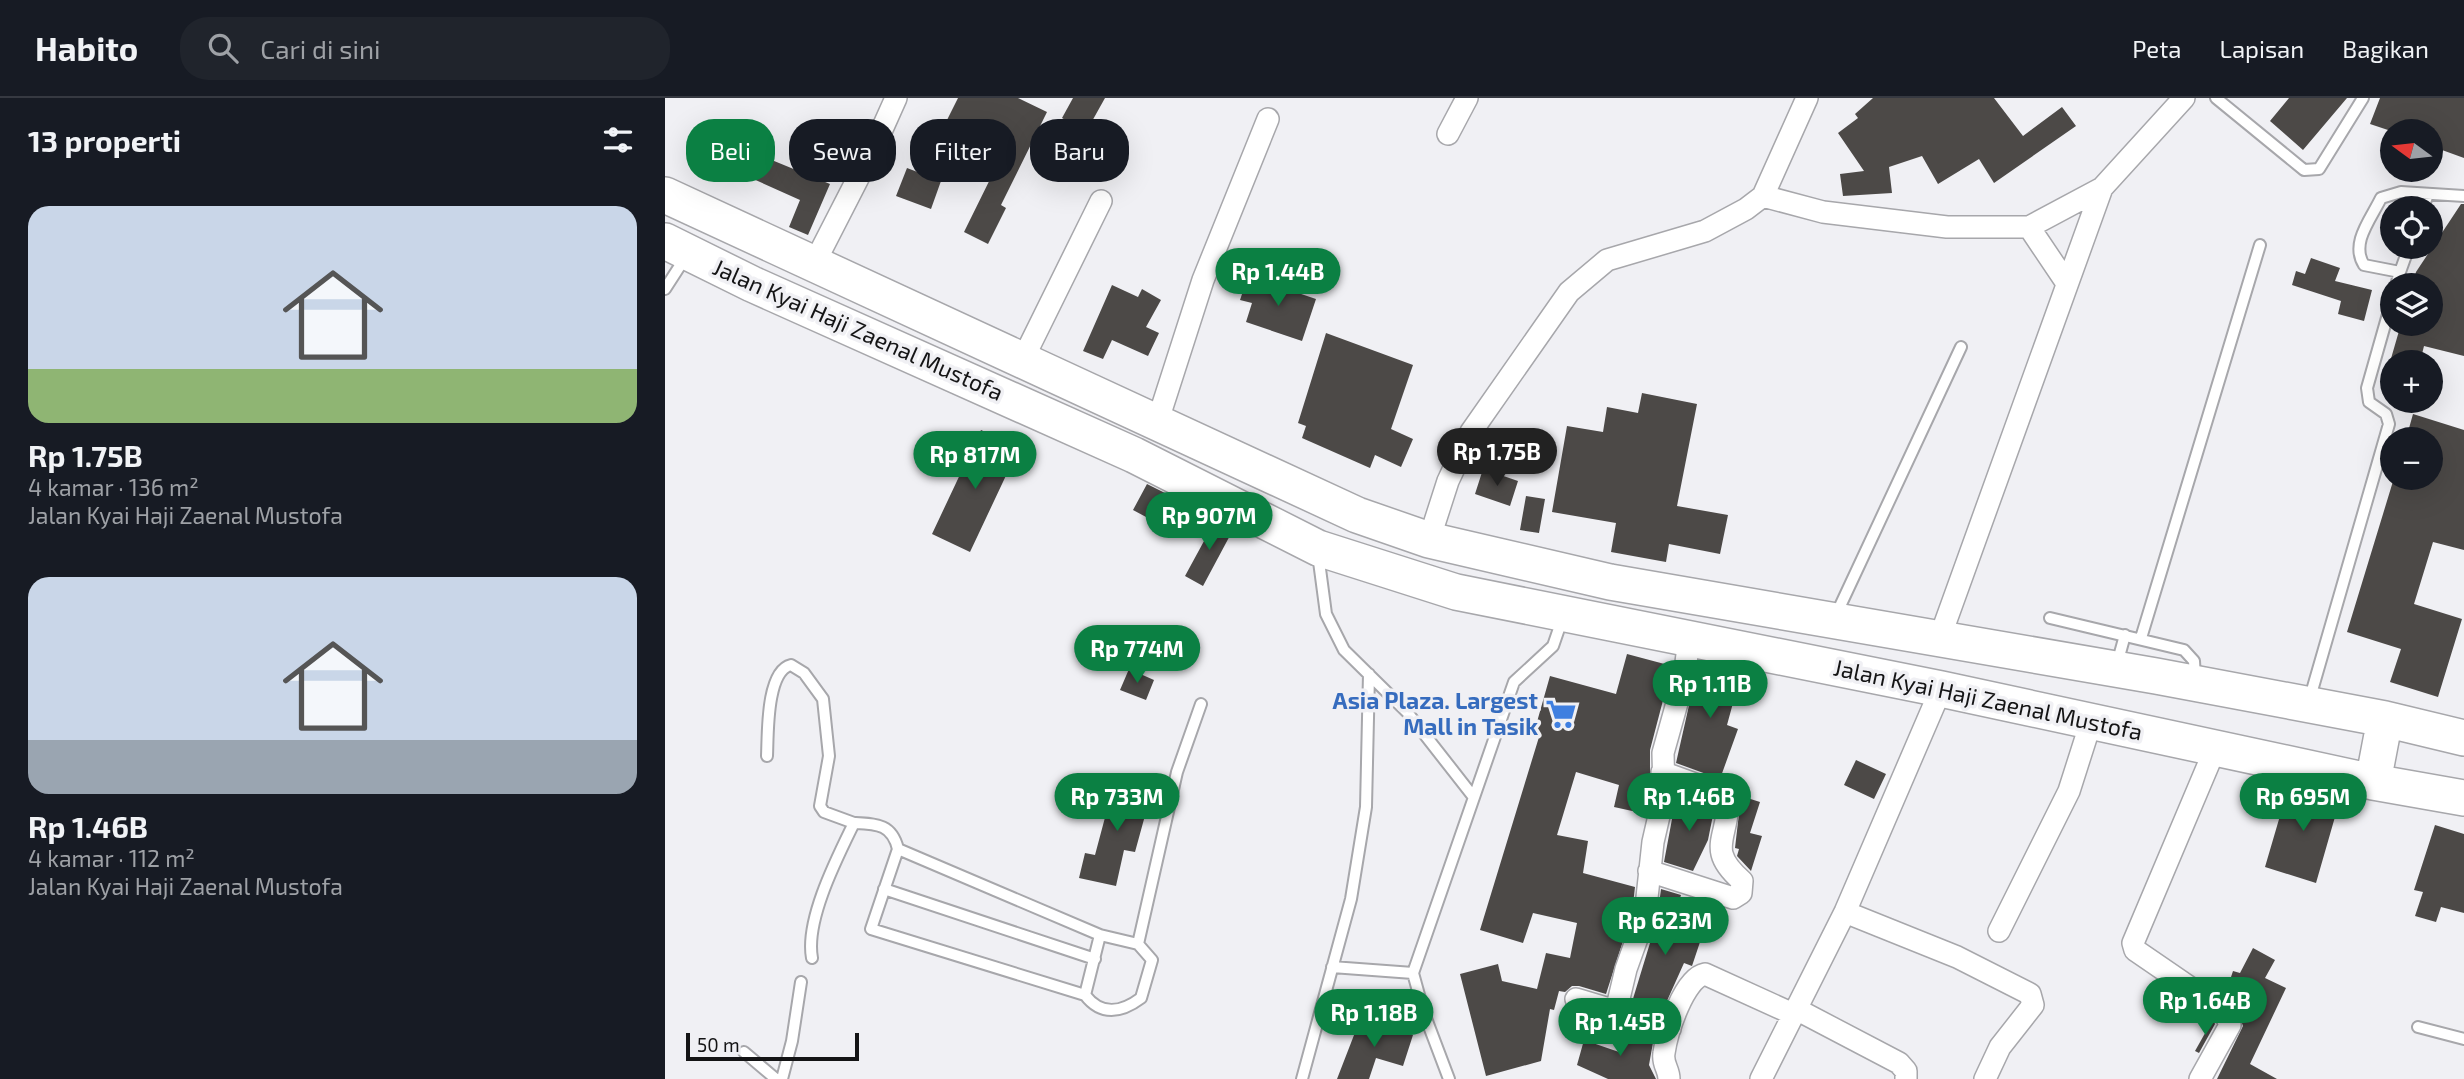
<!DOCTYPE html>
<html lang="id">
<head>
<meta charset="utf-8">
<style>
	:root { --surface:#171b24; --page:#20242c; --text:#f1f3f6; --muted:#9ea1a6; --line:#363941; --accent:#0b8043 }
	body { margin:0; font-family:"Exo 2",sans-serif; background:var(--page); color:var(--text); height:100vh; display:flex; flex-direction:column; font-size:26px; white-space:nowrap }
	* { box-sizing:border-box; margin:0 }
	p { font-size:23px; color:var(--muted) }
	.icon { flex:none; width:38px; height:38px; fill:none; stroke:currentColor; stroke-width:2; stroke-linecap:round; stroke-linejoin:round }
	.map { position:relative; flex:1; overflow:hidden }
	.drawer { display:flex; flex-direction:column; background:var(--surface); width:665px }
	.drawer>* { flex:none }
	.guide { position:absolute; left:21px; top:21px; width:665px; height:63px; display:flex; gap:14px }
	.needle { width:46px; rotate:285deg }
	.buttons { position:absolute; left:1715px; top:21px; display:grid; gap:14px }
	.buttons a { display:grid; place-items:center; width:63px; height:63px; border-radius:50%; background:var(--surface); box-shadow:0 7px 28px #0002; font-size:35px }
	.scale { position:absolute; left:21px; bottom:18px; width:173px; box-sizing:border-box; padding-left:7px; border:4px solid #141415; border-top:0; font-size:19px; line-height:24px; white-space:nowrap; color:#141415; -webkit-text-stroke:5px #f0f0f4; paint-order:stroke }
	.price { position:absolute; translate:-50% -60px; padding:0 16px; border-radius:24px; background:var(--accent); color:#fff; font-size:23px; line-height:46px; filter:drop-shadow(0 2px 4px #0008) }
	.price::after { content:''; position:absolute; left:50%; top:42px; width:21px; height:16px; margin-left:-10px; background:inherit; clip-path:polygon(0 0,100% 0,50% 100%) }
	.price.on { background:#222; color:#fff }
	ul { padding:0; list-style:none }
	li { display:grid; align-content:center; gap:14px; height:371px; padding:0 28px }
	li span { display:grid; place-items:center; height:217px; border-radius:21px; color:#555 }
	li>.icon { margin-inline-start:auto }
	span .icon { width:126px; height:126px; fill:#fffc; stroke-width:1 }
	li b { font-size:30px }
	h2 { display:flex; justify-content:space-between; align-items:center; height:84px; padding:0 28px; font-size:30px }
	.pill { padding:0 24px; border-radius:28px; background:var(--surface); box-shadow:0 7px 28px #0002; font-size:24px; line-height:63px }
	.pill.on { background:var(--accent); color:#fff }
	header { display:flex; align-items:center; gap:42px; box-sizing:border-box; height:98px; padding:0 35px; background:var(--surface); border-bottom:2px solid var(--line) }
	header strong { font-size:33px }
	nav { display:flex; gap:38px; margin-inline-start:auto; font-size:24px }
	.search { width:490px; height:63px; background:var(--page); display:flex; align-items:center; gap:18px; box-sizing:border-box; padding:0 24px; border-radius:28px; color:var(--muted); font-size:26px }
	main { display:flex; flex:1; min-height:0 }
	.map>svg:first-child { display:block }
	.building { fill:#4c4947 }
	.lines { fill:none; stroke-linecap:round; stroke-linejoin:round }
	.lane-casing { stroke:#a7a7ab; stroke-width:14 }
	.street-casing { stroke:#a7a7ab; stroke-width:24 }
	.primary-casing { stroke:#a7a7ab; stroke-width:38 }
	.lane { stroke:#fff; stroke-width:10 }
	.street { stroke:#fff; stroke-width:21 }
	.primary { stroke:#fff; stroke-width:35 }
	.labels { text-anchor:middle; stroke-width:7; stroke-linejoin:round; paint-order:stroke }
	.street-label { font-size:23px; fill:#141415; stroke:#f0f0f4 }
	.shop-label { font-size:23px; font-weight:bold; fill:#366cbe; stroke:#f0f0f4; text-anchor:end }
</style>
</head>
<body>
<header>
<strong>Habito</strong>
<div class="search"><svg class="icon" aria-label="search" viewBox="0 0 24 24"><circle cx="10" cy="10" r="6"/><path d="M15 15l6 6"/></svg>Cari di sini</div>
<nav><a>Peta</a><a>Lapisan</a><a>Bagikan</a></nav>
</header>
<main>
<section class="drawer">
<h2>13 properti<svg class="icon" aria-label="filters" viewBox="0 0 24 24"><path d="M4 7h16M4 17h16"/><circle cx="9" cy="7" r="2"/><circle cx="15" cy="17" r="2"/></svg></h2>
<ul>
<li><span style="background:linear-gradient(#c9d6e8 75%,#8fb573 0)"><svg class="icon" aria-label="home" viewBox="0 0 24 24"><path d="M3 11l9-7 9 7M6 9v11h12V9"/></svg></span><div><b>Rp 1.75B</b><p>4 kamar · 136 m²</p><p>Jalan Kyai Haji Zaenal Mustofa</p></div></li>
<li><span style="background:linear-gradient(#c9d6e8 75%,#9aa5b1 0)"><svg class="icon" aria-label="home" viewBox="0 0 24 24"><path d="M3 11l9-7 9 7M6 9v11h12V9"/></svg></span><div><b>Rp 1.46B</b><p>4 kamar · 112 m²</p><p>Jalan Kyai Haji Zaenal Mustofa</p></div></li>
</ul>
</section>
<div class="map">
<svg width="1799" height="981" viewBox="0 0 1799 981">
	<rect width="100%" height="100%" fill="#f0f0f4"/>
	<!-- building -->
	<path class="building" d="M293,0H353L382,14L336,107L341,110L323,146L299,134L339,53L281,24Z
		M408,0H440L421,34L397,20Z
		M1208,0H1329L1358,38L1397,9L1411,28L1329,85L1314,61L1273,86L1257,58L1224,69L1227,95L1178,98L1175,76L1199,73L1173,35L1193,20L1190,16Z
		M1624,0H1682L1638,52L1605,23Z
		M1715,0H1799V60L1766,48V33H1726L1705,26Z
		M87,54L165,86L143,137L124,129L135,102L77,76Z
		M242,70L276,83L266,111L231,98Z
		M1796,106H1799V258L1759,248L1755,264H1725L1736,226H1766V187H1747L1751,174Z
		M1646,160L1675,170L1670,183L1707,192L1699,223L1673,216L1676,203L1627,187L1631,173L1640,176Z
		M583,178L651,201L637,243L581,224L587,205L575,202Z
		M447,187L473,199L477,191L496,202L481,229L494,235L483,258L447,242L438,261L418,253Z
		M661,235L748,267L726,331L748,341L736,369L710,357L705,370L637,340L641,328L633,325Z
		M977,295L1032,306L1012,408L1063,417L1055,456L1004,446L1001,464L946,454L951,425L887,414L902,328L938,334L942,309L973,315Z
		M1748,316L1799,332V452L1768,444L1749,506L1797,521L1773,599L1725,584L1736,551L1682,534L1729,380H1766V341H1741Z
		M316,332L354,350L305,454L267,436Z
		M818,371L853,383L845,408L810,396Z
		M482,386L510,400L496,427L468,412Z
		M861,398L880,401L874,435L855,432Z
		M551,421L569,430L538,488L520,478Z
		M962,556L1007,568L985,652V678L980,697L985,699L981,716L949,709L954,687L911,674L892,737L923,743L918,775L970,789L967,815L941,896L914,888H907L900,894L894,893L889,912L885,911L876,963L821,978L795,876L833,866L837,883L872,891L881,855L905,860L912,825L868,815L858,845L815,832L874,639L868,638L885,578L951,596Z
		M1034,563L1077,572L1062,627L1073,631L1055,681L1011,665Z
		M464,571L489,582L481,602L455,592Z
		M1191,662L1221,676L1209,701L1179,687Z
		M450,682L487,692L470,754L459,752L451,788L414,780L420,755L430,757Z
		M1624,687L1676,698L1651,785L1600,769Z
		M1025,698L1050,707L1043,742L1028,773L999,764L1010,705L1021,708Z
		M1076,698L1095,704L1085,735L1097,738L1086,773L1072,758L1074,751L1070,750Z
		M1770,727L1799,736V815L1776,809L1771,824L1750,818L1758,794L1749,792Z
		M996,791L1016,797L1006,832L1036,841L1027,868L1019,865L997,914L967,904L992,822Z
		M1588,850L1610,862L1600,880L1621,890L1585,966L1612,981H1552L1578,928L1571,908L1560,897L1568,873L1575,875Z
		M696,919L748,937L738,968L711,960L704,981H672Z
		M1548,921L1550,926L1534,955L1530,953Z
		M963,931L989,939L984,967L991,981H943L912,967L919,942L954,954Z"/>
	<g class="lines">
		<!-- lane casing -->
		<g class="lane-casing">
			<path id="lane" d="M1551,0L1639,72L1654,71L1698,0
				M1758,110L1763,96
				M1735,174L1744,149
				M1731,187L1735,174L1699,167C1685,145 1706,121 1716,100L1736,94L1799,98
				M0,191L20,160
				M653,456L661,516L679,552L742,614L807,697
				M1170,519L1296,249
				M1385,520L1519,552L1529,563L1530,579
				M1476,540L1595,147
				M1452,566L1460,537
				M1644,603L1724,326L1721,316L1704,304L1702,290L1727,202
				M102,658C103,637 101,573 126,567L139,575L158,601L164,658L155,708L159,714L189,725
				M233,751L435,837L420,897C436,918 456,915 476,900L487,862L473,846L435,837
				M219,791L430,861
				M473,846L512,674L536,606
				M147,860C140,822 172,760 189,725C212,726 227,726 233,751L206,831L420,897
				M667,869L748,875
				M1753,929L1799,941
				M79,954L111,981
				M117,981L127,943L136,884
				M637,981L686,801L701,709L704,576
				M784,981L759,915L748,875L849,584L888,548L898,519"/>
		</g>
		<!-- street casing -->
		<g class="street-casing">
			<path id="street" d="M783,36L802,0
				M1098,98L1158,114L1282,129H1364L1437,90L1519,0
				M1364,129L1401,184
				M149,166L210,47L231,0
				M357,263L436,103
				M492,325L538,182L603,21
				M764,442L783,383L806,334L904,194L942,162L1040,133L1081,111L1098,98L1142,0
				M1274,542L1437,90
				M984,773L1068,800L1076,795L1077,783C1039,750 1065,740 1063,698L997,674
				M1180,814L1292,859L1365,896L1368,907L1335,949L1320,981
				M1334,833L1404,693L1426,624
				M911,901L951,913L961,871L980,818L988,744L999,696L998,655L1019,580L1024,541
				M1131,911L1234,965L1241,973V981
				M951,913L1005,931
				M1004,981C1004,971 997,966 999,955C1002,934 1019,880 1040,876L1128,916
				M1096,981L1180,814L1276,591
				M1535,981L1565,927L1559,913L1470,852L1468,845L1550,651"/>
		</g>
		<!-- primary casing -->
		<g class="primary-casing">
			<path id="primary" d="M0,97L692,417L764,442L945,484L1491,578L1720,621L1799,640
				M0,143L87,186L469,357L653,450L791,494L1276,591L1708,684L1799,700
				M1708,684L1720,621"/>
		</g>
		<!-- lane -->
		<use href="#lane" class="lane"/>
		<!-- street -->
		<use href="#street" class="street"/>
		<!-- primary -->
		<use href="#primary" class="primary"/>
	</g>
	<!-- icons -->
	<defs>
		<g id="supermarket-bare" transform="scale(2.415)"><path d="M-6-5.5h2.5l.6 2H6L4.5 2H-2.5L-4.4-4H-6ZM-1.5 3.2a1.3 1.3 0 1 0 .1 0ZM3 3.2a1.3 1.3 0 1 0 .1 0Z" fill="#3f7fe0" stroke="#f0f0f4" stroke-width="2.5" paint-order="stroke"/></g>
	</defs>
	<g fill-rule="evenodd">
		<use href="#supermarket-bare" x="896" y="616"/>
	</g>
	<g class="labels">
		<!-- street labels -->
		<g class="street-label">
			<text transform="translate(193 232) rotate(24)" y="8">Jalan Kyai Haji Zaenal Mustofa</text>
			<text transform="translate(1323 602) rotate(12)" y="8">Jalan Kyai Haji Zaenal Mustofa</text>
		</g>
		<!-- shop labels -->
		<g class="shop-label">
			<text x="873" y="611">Asia Plaza. Largest<tspan x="873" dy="26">Mall in Tasik</tspan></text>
		</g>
	</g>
</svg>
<div class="buttons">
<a><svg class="needle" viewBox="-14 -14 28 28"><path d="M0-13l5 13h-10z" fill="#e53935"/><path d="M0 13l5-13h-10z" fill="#9ea1a6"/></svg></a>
<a><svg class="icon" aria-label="locate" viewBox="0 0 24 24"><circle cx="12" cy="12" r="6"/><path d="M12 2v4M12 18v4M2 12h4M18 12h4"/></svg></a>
<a><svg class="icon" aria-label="layers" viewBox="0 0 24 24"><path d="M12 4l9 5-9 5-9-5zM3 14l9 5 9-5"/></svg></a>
<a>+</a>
<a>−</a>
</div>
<div class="scale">50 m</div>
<b class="price" style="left:613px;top:210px">Rp 1.44B</b>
<b class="price on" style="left:832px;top:390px">Rp 1.75B</b>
<b class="price" style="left:310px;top:393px">Rp 817M</b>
<b class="price" style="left:544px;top:454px">Rp 907M</b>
<b class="price" style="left:472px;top:587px">Rp 774M</b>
<b class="price" style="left:1045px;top:622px">Rp 1.11B</b>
<b class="price" style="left:452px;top:735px">Rp 733M</b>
<b class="price" style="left:1024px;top:735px">Rp 1.46B</b>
<b class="price" style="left:1638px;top:735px">Rp 695M</b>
<b class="price" style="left:1000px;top:859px">Rp 623M</b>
<b class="price" style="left:1540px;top:939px">Rp 1.64B</b>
<b class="price" style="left:709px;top:951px">Rp 1.18B</b>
<b class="price" style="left:955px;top:960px">Rp 1.45B</b>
<div class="guide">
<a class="pill on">Beli</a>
<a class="pill">Sewa</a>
<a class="pill">Filter</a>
<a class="pill">Baru</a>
</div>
</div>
</main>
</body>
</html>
